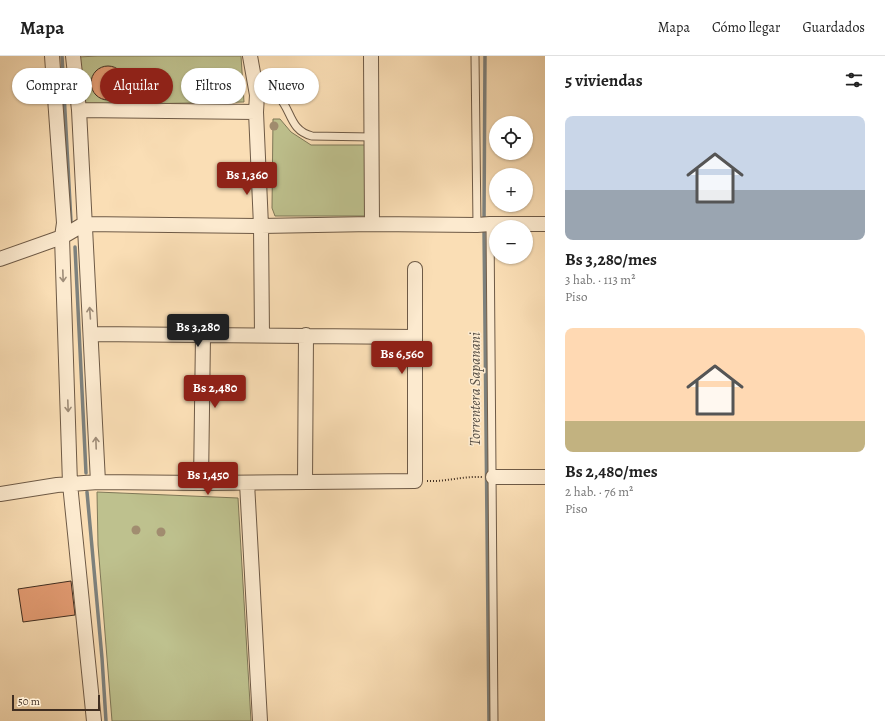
<!DOCTYPE html>
<html lang="es">
<head>
<meta charset="utf-8">
<style>
	:root { --surface:#fff; --page:#f2f2f2; --text:#222; --muted:#767676; --line:#e0e0e0; --accent:#8f2418 }
	body { margin:0; font-family:Alegreya,serif; background:var(--page); color:var(--text); height:100vh; display:flex; flex-direction:column; font-size:15px; white-space:nowrap }
	* { box-sizing:border-box; margin:0 }
	p { font-size:13px; color:var(--muted) }
	.icon { flex:none; width:22px; height:22px; fill:none; stroke:currentColor; stroke-width:2; stroke-linecap:round; stroke-linejoin:round }
	.map { position:relative; flex:1; overflow:hidden }
	.side { display:flex; flex-direction:column; background:var(--surface); width:340px }
	.side>* { flex:none }
	.top-card { position:absolute; left:12px; top:12px; width:380px; height:36px; display:flex; gap:8px }
	.buttons { position:absolute; left:489px; top:60px; display:grid; gap:8px }
	.buttons a { display:grid; place-items:center; width:44px; height:44px; border-radius:50%; background:var(--surface); box-shadow:0 1px 3px #0004; font-size:20px }
	.scale { position:absolute; left:12px; bottom:10px; width:88px; box-sizing:border-box; padding-left:4px; border:2px solid #402e21; border-top:0; font-size:11px; line-height:14px; white-space:nowrap; color:#402e21; -webkit-text-stroke:3px #fceacf; paint-order:stroke }
	.price { position:absolute; translate:-50% -34px; padding:0 9px; border-radius:4px; background:var(--accent); color:#fff; font-size:13px; line-height:26px; filter:drop-shadow(0 1px 2px #0008) }
	.price::after { content:''; position:absolute; left:50%; top:24px; width:12px; height:9px; margin-left:-6px; background:inherit; clip-path:polygon(0 0,100% 0,50% 100%) }
	.price.on { background:#222; color:#fff }
	ul { padding:0; list-style:none }
	li { display:grid; align-content:center; gap:8px; height:212px; padding:0 20px }
	li span { display:grid; place-items:center; height:124px; border-radius:8px; color:#555 }
	li>.icon { margin-inline-start:auto }
	span .icon { width:72px; height:72px; fill:#fffc; stroke-width:1 }
	li b { font-size:17px }
	h2 { display:flex; justify-content:space-between; align-items:center; height:48px; padding:0 20px; font-size:17px }
	.chip { padding:0 14px; border-radius:18px; background:var(--surface); box-shadow:0 1px 3px #0004; font-size:14px; line-height:36px }
	.chip.on { background:var(--accent); color:#fff }
	header { display:flex; align-items:center; gap:24px; box-sizing:border-box; height:56px; padding:0 20px; background:var(--surface); border-bottom:1px solid var(--line) }
	header strong { font-size:19px }
	nav { display:flex; gap:22px; margin-inline-start:auto; font-size:14px }
	main { display:flex; flex:1; min-height:0 }
	.map>svg:first-child { display:block }
	.green { fill:#bec18e; stroke:#7f7858 }
	.lines { fill:none; stroke-linecap:round; stroke-linejoin:round }
	.stream { stroke:#7d817d; stroke-width:3.5 }
	.building { fill:#e59d74; stroke:#402e21 }
	.service-casing { stroke:#6e5a46; stroke-width:9 }
	.minor-casing { stroke:#6e5a46; stroke-width:16 }
	.path { stroke:#402e21; stroke-width:2; stroke-dasharray:1 2; stroke-linecap:butt }
	.service { stroke:#fceacf; stroke-width:7 }
	.minor { stroke:#fceacf; stroke-width:14 }
	.tree { fill:#a18d70 }
	.oneway { stroke:#9e8c78 }
	.labels { text-anchor:middle; stroke-width:3; stroke-linejoin:round; paint-order:stroke }
	.water-label { font-size:15px; font-style:italic; fill:#595147; stroke:#fceacf }
</style>
</head>
<body>
<header>
<strong>Mapa</strong>
<nav><a>Mapa</a><a>Cómo llegar</a><a>Guardados</a></nav>
</header>
<main>
<div class="map">
<svg width="545" height="665" viewBox="0 0 545 665">
	<rect width="100%" height="100%" fill="#fadeb5"/>
	<filter id="stains"><feTurbulence type="fractalNoise" baseFrequency=".005" numOctaves="4"/><feColorMatrix values="0 0 0 0 .2 0 0 0 0 .09 0 0 0 0 .02 0 0 0 .5 -.17"/></filter>
	<radialGradient id="worn" r=".72"><stop offset=".6" stop-color="#630" stop-opacity="0"/><stop offset="1" stop-color="#630" stop-opacity=".3"/></radialGradient>
	<!-- green -->
	<path class="green" d="M98,0H241L244,46L80,49L78,1Z
		M273,63H280L291,76L311,89H368L367,160H275L272,152Z
		M97,436L238,442L251,665H112L98,489Z"/>
	<g class="lines">
		<!-- stream -->
		<path class="stream" d="M62,0L71,166
			M484,166L485,0
			M484,172L489,665
			M75,191L86,417
			M87,436L102,602L106,665"/>
	</g>
	<!-- building -->
	<path class="building" d="M91 27a17 17 0 1 1 34 0a17 17 0 1 1-34 0Z
		M71,525L75,559L23,566L18,533Z"/>
	<g class="lines">
		<!-- service casing -->
		<g class="service-casing">
			<path id="service" d="M475,0L477,169
				M257,39L278,40C292,54 289,74 312,80L372,81
				M490,168L494,665"/>
		</g>
		<!-- minor casing -->
		<g class="minor-casing">
			<path id="minor" d="M52,0L64,167L62,181L70,428L94,665
				M73,0L79,54L98,426
				M250,0L257,39L256,56L261,170L262,279
				M371,0L372,168
				M79,54L256,56
				M0,203L62,181L84,168L261,170L372,168L477,169L490,168H545
				M91,278L415,281
				M493,421H545
				M305,426L306,279
				M201,427L203,279
				M247,427L260,665
				M0,438L57,429L98,426L201,427L415,425V213"/>
		</g>
		<!-- path -->
		<path class="path" d="M427,425C445,426 463,420 482,421"/>
		<!-- service -->
		<use href="#service" class="service"/>
		<!-- minor -->
		<use href="#minor" class="minor"/>
	</g>
	<!-- trees -->
	<g class="tree">
		<circle cx="274" cy="70" r="4.5"/>
		<circle cx="136" cy="474" r="4.5"/>
		<circle cx="161" cy="476" r="4.5"/>
	</g>
	<!-- one-way arrows -->
	<defs><path id="oneway-shaft" d="M-6 0H5M1.5-3L5.5 0L1.5 3" fill="none" stroke-width="1.6" stroke-linecap="round" stroke-linejoin="round"/></defs>
	<g class="oneway">
		<use href="#oneway-shaft" transform="translate(63 220) rotate(88)"/>
		<use href="#oneway-shaft" transform="translate(90 257) rotate(-94)"/>
		<use href="#oneway-shaft" transform="translate(68 350) rotate(88)"/>
		<use href="#oneway-shaft" transform="translate(96 387) rotate(-92)"/>
	</g>
	<g class="labels">
		<!-- water labels -->
		<g class="water-label">
			<text transform="translate(475 333) rotate(-90)" y="5">Torrentera Sapanani</text>
		</g>
	</g>
	<rect width="100%" height="100%" filter="url(#stains)"/>
	<rect width="100%" height="100%" fill="url(#worn)"/>
</svg>
<div class="buttons">
<a><svg class="icon" aria-label="locate" viewBox="0 0 24 24"><circle cx="12" cy="12" r="6"/><path d="M12 2v4M12 18v4M2 12h4M18 12h4"/></svg></a>
<a>+</a>
<a>−</a>
</div>
<div class="scale">50 m</div>
<b class="price" style="left:247px;top:140px">Bs 1,360</b>
<b class="price on" style="left:198px;top:292px">Bs 3,280</b>
<b class="price" style="left:402px;top:319px">Bs 6,560</b>
<b class="price" style="left:215px;top:353px">Bs 2,480</b>
<b class="price" style="left:208px;top:440px">Bs 1,450</b>
<div class="top-card">
<a class="chip">Comprar</a>
<a class="chip on">Alquilar</a>
<a class="chip">Filtros</a>
<a class="chip">Nuevo</a>
</div>
</div>
<section class="side">
<h2>5 viviendas<svg class="icon" aria-label="filters" viewBox="0 0 24 24"><path d="M4 7h16M4 17h16"/><circle cx="9" cy="7" r="2"/><circle cx="15" cy="17" r="2"/></svg></h2>
<ul>
<li><span style="background:linear-gradient(#c9d6e8 60%,#9aa5b1 0)"><svg class="icon" aria-label="home" viewBox="0 0 24 24"><path d="M3 11l9-7 9 7M6 9v11h12V9"/></svg></span><div><b>Bs 3,280/mes</b><p>3 hab. · 113 m²</p><p>Piso</p></div></li>
<li><span style="background:linear-gradient(#ffd9b3 75%,#c2b280 0)"><svg class="icon" aria-label="home" viewBox="0 0 24 24"><path d="M3 11l9-7 9 7M6 9v11h12V9"/></svg></span><div><b>Bs 2,480/mes</b><p>2 hab. · 76 m²</p><p>Piso</p></div></li>
</ul>
</section>
</main>
</body>
</html>
